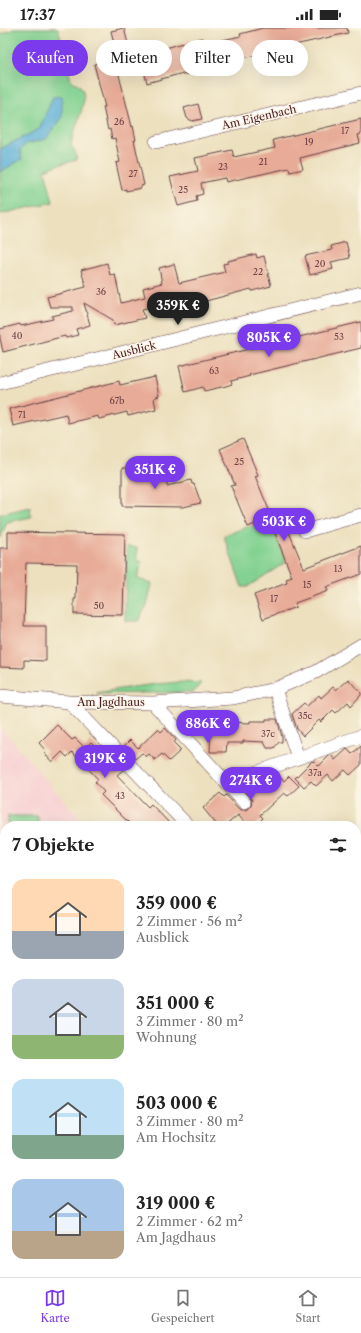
<!DOCTYPE html>
<html lang="de">
<head>
<meta charset="utf-8">
<style>
	:root { --surface:#fff; --page:#f6f6f6; --text:#222; --muted:#767676; --line:#e0e0e0; --accent:#7c3aed }
	body { margin:0; font-family:"Libre Caslon Text",serif; background:var(--page); color:var(--text); height:100vh; display:flex; flex-direction:column; font-size:15px; white-space:nowrap }
	* { box-sizing:border-box; margin:0 }
	p { font-size:13px; color:var(--muted) }
	.icon { flex:none; width:22px; height:22px; fill:none; stroke:currentColor; stroke-width:2; stroke-linecap:round; stroke-linejoin:round }
	.map { position:relative; flex:1; overflow:hidden }
	.details { position:absolute; left:0px; top:793px; width:361px; height:456px; display:flex; flex-direction:column; background:var(--surface); border-radius:16px 16px 0 0; box-shadow:0 4px 16px #0002 }
	.details>* { flex:none }
	.hud { position:absolute; left:12px; top:12px; width:337px; height:36px; display:flex; gap:8px }
	.price { position:absolute; translate:-50% -34px; padding:0 9px; border-radius:14px; background:var(--accent); color:#fff; font-size:13px; line-height:26px; filter:drop-shadow(0 1px 2px #0008) }
	.price::after { content:''; position:absolute; left:50%; top:24px; width:12px; height:9px; margin-left:-6px; background:inherit; clip-path:polygon(0 0,100% 0,50% 100%) }
	.price.on { background:#222; color:#fff }
	ul { padding:0; list-style:none }
	li { display:flex; align-items:center; gap:12px; height:100px; padding:0 12px }
	li span { display:grid; place-items:center; flex:none; width:112px; height:80px; border-radius:12px; color:#555 }
	li>.icon { margin-inline-start:auto }
	span .icon { width:48px; height:48px; fill:#fffc; stroke-width:1 }
	li b { font-size:17px }
	h2 { display:flex; justify-content:space-between; align-items:center; height:48px; padding:0 12px; font-size:17px }
	.chip { padding:0 14px; border-radius:18px; background:var(--surface); box-shadow:0 4px 16px #0002; font-size:14px; line-height:36px }
	.chip.on { background:var(--accent); color:#fff }
	.status { display:flex; justify-content:space-between; align-items:center; height:28px; padding:0 20px; background:var(--surface); direction:ltr }
	.status svg { height:11px; fill:currentColor }
	.tabs { display:flex; justify-content:space-around; align-items:center; height:56px; border-top:1px solid var(--line); background:var(--surface); font-size:11px; color:var(--muted) }
	.tabs a { display:grid; justify-items:center; gap:2px }
	.tabs .on { color:var(--accent) }
	.map>svg:first-child { display:block }
	.built { fill:#f7cfd2 }
	.green { fill:#83d292; stroke:#66785e }
	.forest { fill:#6ab47c; stroke:#5a6a54 }
	.water { fill:#5bb0d7; stroke:#526881 }
	.building { fill:#e7ab97 }
	.lines { fill:none; stroke-linecap:round; stroke-linejoin:round }
	.street-casing { stroke:#623c41; stroke-width:14 }
	.street { stroke:#fff; stroke-width:13 }
	.labels { text-anchor:middle; stroke-width:3; stroke-linejoin:round; paint-order:stroke }
	.number-label { font-size:9px; fill:#714246 }
	.street-label { font-size:11px; fill:#4a1f2b; stroke:#fcf5e5 }
</style>
</head>
<body>
<div class="status"><b>17:37</b><svg viewBox="0 0 49 12"><path d="M0 12V9h3v3zM5 12V6h3v6zM10 12V3h3v9zM15 12V0h3v12zM26 1h20v11H26zM47 4h2v5h-2z"/></svg></div>
<div class="map">
<svg width="361" height="1249" viewBox="0 0 361 1249">
	<rect width="100%" height="100%" fill="#fcf5e5"/>
	<filter id="ink" filterUnits="userSpaceOnUse"><feTurbulence type="fractalNoise" baseFrequency=".025" numOctaves="2"/><feDisplacementMap in="SourceGraphic" scale="8" xChannelSelector="R" yChannelSelector="G"/><feConvolveMatrix kernelMatrix="1 2 1 2 8 2 1 2 1" color-interpolation-filters="sRGB"/></filter>
	<filter id="wash" filterUnits="userSpaceOnUse"><feTurbulence type="fractalNoise" baseFrequency=".012" numOctaves="4" result="noise"/><feDisplacementMap in="SourceGraphic" scale="16" xChannelSelector="R" yChannelSelector="G"/><feGaussianBlur stdDeviation="0.9" result="paint"/><feColorMatrix in="noise" values="0 0 0 0 0 0 0 0 0 0 0 0 0 0 0 0 0 1.4 0 .05"/><feComposite in="paint" operator="in"/></filter>
	<g filter="url(#wash)">
		<rect width="100%" height="100%" fill="#ece0be"/>
		<!-- built -->
		<path class="built" d="M0,699L86,798H5V1004L0,1003Z"/>
		<!-- green -->
		<path class="green" d="M16,0H58L71,53C73,54 77,55 79,57C93,70 71,103 71,118L75,123L77,132L57,137L45,142L53,174L0,186V7Z
			M30,479L31,489L7,494L0,510V486Z
			M269,490L286,534L247,559H242L224,508Z
			M127,518L137,520V532L142,534L137,550L152,556L147,577L138,593H125Z
			M179,654L201,655L194,664L97,666V665C124,660 151,656 179,654Z
			M8,788H38V798H8Z"/>
		<!-- forest -->
		<path class="forest" d="M361,803V1249H0V1003L5,1004V1244H356V804Z"/>
		<!-- water -->
		<path class="water" d="M62,68V90L46,111L26,116L20,122L22,131L0,144V121L39,101L53,69Z"/>
		<g id="blocks">
			<!-- building -->
			<path class="building" d="M124,0L129,20L116,23L111,3Z
				M263,0H347L348,5L281,20L282,24L263,28L262,26L209,37L210,41L183,47V45L147,55L140,27L202,10L204,16L241,8L240,6Z
				M115,31L132,99L133,98L136,112H134L144,157L141,158V160L126,163V161L122,162L116,135L120,134L115,110L112,111L110,101L108,102L103,79H105L94,36Z
				M198,76L202,91L192,93L187,90L184,80Z
				M361,91V106L358,107L360,115L300,130L303,141L290,144L289,140L226,154L225,150L201,155L203,166L196,168L197,173L178,178L170,149L198,143L195,130L232,122L234,129L275,120L273,112Z
				M346,214L350,230L331,234L333,241L310,247L305,228L332,222L331,218Z
				M256,226L257,230L264,228L271,258L252,263L251,261L202,274L201,271L197,273L196,269L142,281L145,290L114,297L113,292L84,275L90,297L76,301L78,307L66,310L65,308L3,324L0,310V301L20,296L21,298L53,291L52,288L73,283V279H50L47,269L86,259L81,242L107,235L110,247L115,246L121,275L145,269L143,260L162,255L159,240L174,236L179,255L225,244L223,236L228,235V233Z
				M361,294V320L249,347L250,348L231,353L232,356L226,358L204,363L203,359L185,364L179,338Z
				M155,349L159,368L154,370L156,381L128,388L127,384L99,391L98,388L68,395L66,386L13,398L9,381L119,353L120,357Z
				M243,411L258,447L255,448L272,489L281,485L304,540L361,518V546L326,559L328,563L295,575L296,579L263,591L254,567L287,555L286,551L292,549L269,490L248,499L231,458L235,457L220,421Z
				M122,440H159V444H167V458L191,452L192,456H194L201,475L183,479L122,478Z
				M8,504L125,506L123,587L74,586V571H76L77,536L26,535L24,598H46V633L24,632V640L0,639V520H8Z
				M348,651L361,665V667L351,678L348,674L336,685L333,682L321,694L319,692L303,708L297,701L292,686L304,675L307,678L319,667L321,670L333,659L336,662Z
				M266,691H277L282,709V714H279L274,720H267L264,714L243,713V715H227L226,724H210L211,696H227L228,694L250,695V693H266Z
				M57,697L72,712L75,710L85,720L91,714L109,732L112,730L123,742L117,747L148,779L151,776L172,798H132L101,767L104,764L95,754L98,751L72,724L67,729L62,724L52,734L44,725L46,723L39,715Z
				M165,700L176,712L174,715L181,722L169,733L162,726L155,732L149,726L146,729L142,725L135,731L123,719L130,712L138,720L158,701L161,704Z
				M361,718V737L350,747L345,742L333,753L328,747L316,758L311,753L304,759L295,750L311,734L314,733L319,738L329,728L331,727L335,732L347,721L352,726Z
				M277,746L284,753L289,748L299,758L288,768L284,765L260,787L263,790L255,798H248L238,787L225,798H220L217,797L203,780L220,765L224,769L226,767L238,780L242,782H246L251,777L252,772L238,756L241,753L243,755L248,751L250,752L252,750L258,753Z"/>
		</g>
	</g>
	<g filter="url(#ink)">
		<use href="#blocks" fill-opacity="0" stroke="#623c41" stroke-width="1"/>
		<g class="lines">
			<!-- street casing -->
			<g class="street-casing">
				<path id="street" d="M156,114L361,65
					M0,355L361,265
					M305,503L361,487
					M275,661L298,730
					M0,668L69,674L153,675L233,670L275,661L316,644L361,617
					M69,674L188,798
					M153,675L244,774
					M258,744L361,708"/>
			</g>
			<!-- street -->
			<use href="#street" class="street"/>
		</g>
	</g>
	<g class="labels">
		<!-- number labels -->
		<g class="number-label">
			<text x="119" y="97">26</text>
			<text x="345" y="106">17</text>
			<text x="309" y="117">19</text>
			<text x="263" y="137">21</text>
			<text x="223" y="142">23</text>
			<text x="133" y="149">27</text>
			<text x="183" y="165">25</text>
			<text x="320" y="239">20</text>
			<text x="258" y="247">22</text>
			<text x="101" y="267">36</text>
			<text x="17" y="311">40</text>
			<text x="339" y="312">53</text>
			<text x="214" y="346">63</text>
			<text x="117" y="376">67b</text>
			<text x="22" y="390">71</text>
			<text x="239" y="437">25</text>
			<text x="338" y="544">13</text>
			<text x="307" y="560">15</text>
			<text x="274" y="574">17</text>
			<text x="99" y="581">50</text>
			<text x="305" y="691">35c</text>
			<text x="268" y="709">37c</text>
			<text x="315" y="748">37a</text>
			<text x="120" y="771">43</text>
		</g>
		<!-- street labels -->
		<g class="street-label">
			<text transform="translate(259 89) rotate(-13)" y="4">Am Eigenbach</text>
			<text transform="translate(134 322) rotate(-14)" y="4">Ausblick</text>
			<text x="111" y="678">Am Jagdhaus</text>
		</g>
	</g>
</svg>
<b class="price on" style="left:178px;top:298px">359K €</b>
<b class="price" style="left:269px;top:330px">805K €</b>
<b class="price" style="left:155px;top:462px">351K €</b>
<b class="price" style="left:284px;top:514px">503K €</b>
<b class="price" style="left:208px;top:716px">886K €</b>
<b class="price" style="left:105px;top:751px">319K €</b>
<b class="price" style="left:251px;top:773px">274K €</b>
<div class="hud">
<a class="chip on">Kaufen</a>
<a class="chip">Mieten</a>
<a class="chip">Filter</a>
<a class="chip">Neu</a>
</div>
<section class="details">
<h2>7 Objekte<svg class="icon" aria-label="filters" viewBox="0 0 24 24"><path d="M4 7h16M4 17h16"/><circle cx="9" cy="7" r="2"/><circle cx="15" cy="17" r="2"/></svg></h2>
<ul>
<li><span style="background:linear-gradient(#ffd9b3 65%,#9aa5b1 0)"><svg class="icon" aria-label="home" viewBox="0 0 24 24"><path d="M3 11l9-7 9 7M6 9v11h12V9"/></svg></span><div><b>359 000 €</b><p>2 Zimmer · 56 m²</p><p>Ausblick</p></div></li>
<li><span style="background:linear-gradient(#c9d6e8 70%,#8fb573 0)"><svg class="icon" aria-label="home" viewBox="0 0 24 24"><path d="M3 11l9-7 9 7M6 9v11h12V9"/></svg></span><div><b>351 000 €</b><p>3 Zimmer · 80 m²</p><p>Wohnung</p></div></li>
<li><span style="background:linear-gradient(#bfe0f5 70%,#7fa58c 0)"><svg class="icon" aria-label="home" viewBox="0 0 24 24"><path d="M3 11l9-7 9 7M6 9v11h12V9"/></svg></span><div><b>503 000 €</b><p>3 Zimmer · 80 m²</p><p>Am Hochsitz</p></div></li>
<li><span style="background:linear-gradient(#a9c7e8 65%,#b9a48a 0)"><svg class="icon" aria-label="home" viewBox="0 0 24 24"><path d="M3 11l9-7 9 7M6 9v11h12V9"/></svg></span><div><b>319 000 €</b><p>2 Zimmer · 62 m²</p><p>Am Jagdhaus</p></div></li>
</ul>
</section>
</div>
<nav class="tabs">
<a class="on"><svg class="icon" aria-label="map" viewBox="0 0 24 24"><path d="M3 6l6-2 6 2 6-2v14l-6 2-6-2-6 2zM9 4v14M15 6v14"/></svg>Karte</a>
<a><svg class="icon" aria-label="saved" viewBox="0 0 24 24"><path d="M7 4h10v16l-5-4-5 4z"/></svg>Gespeichert</a>
<a><svg class="icon" aria-label="home" viewBox="0 0 24 24"><path d="M3 11l9-7 9 7M6 9v11h12V9"/></svg>Start</a>
</nav>
</body>
</html>
